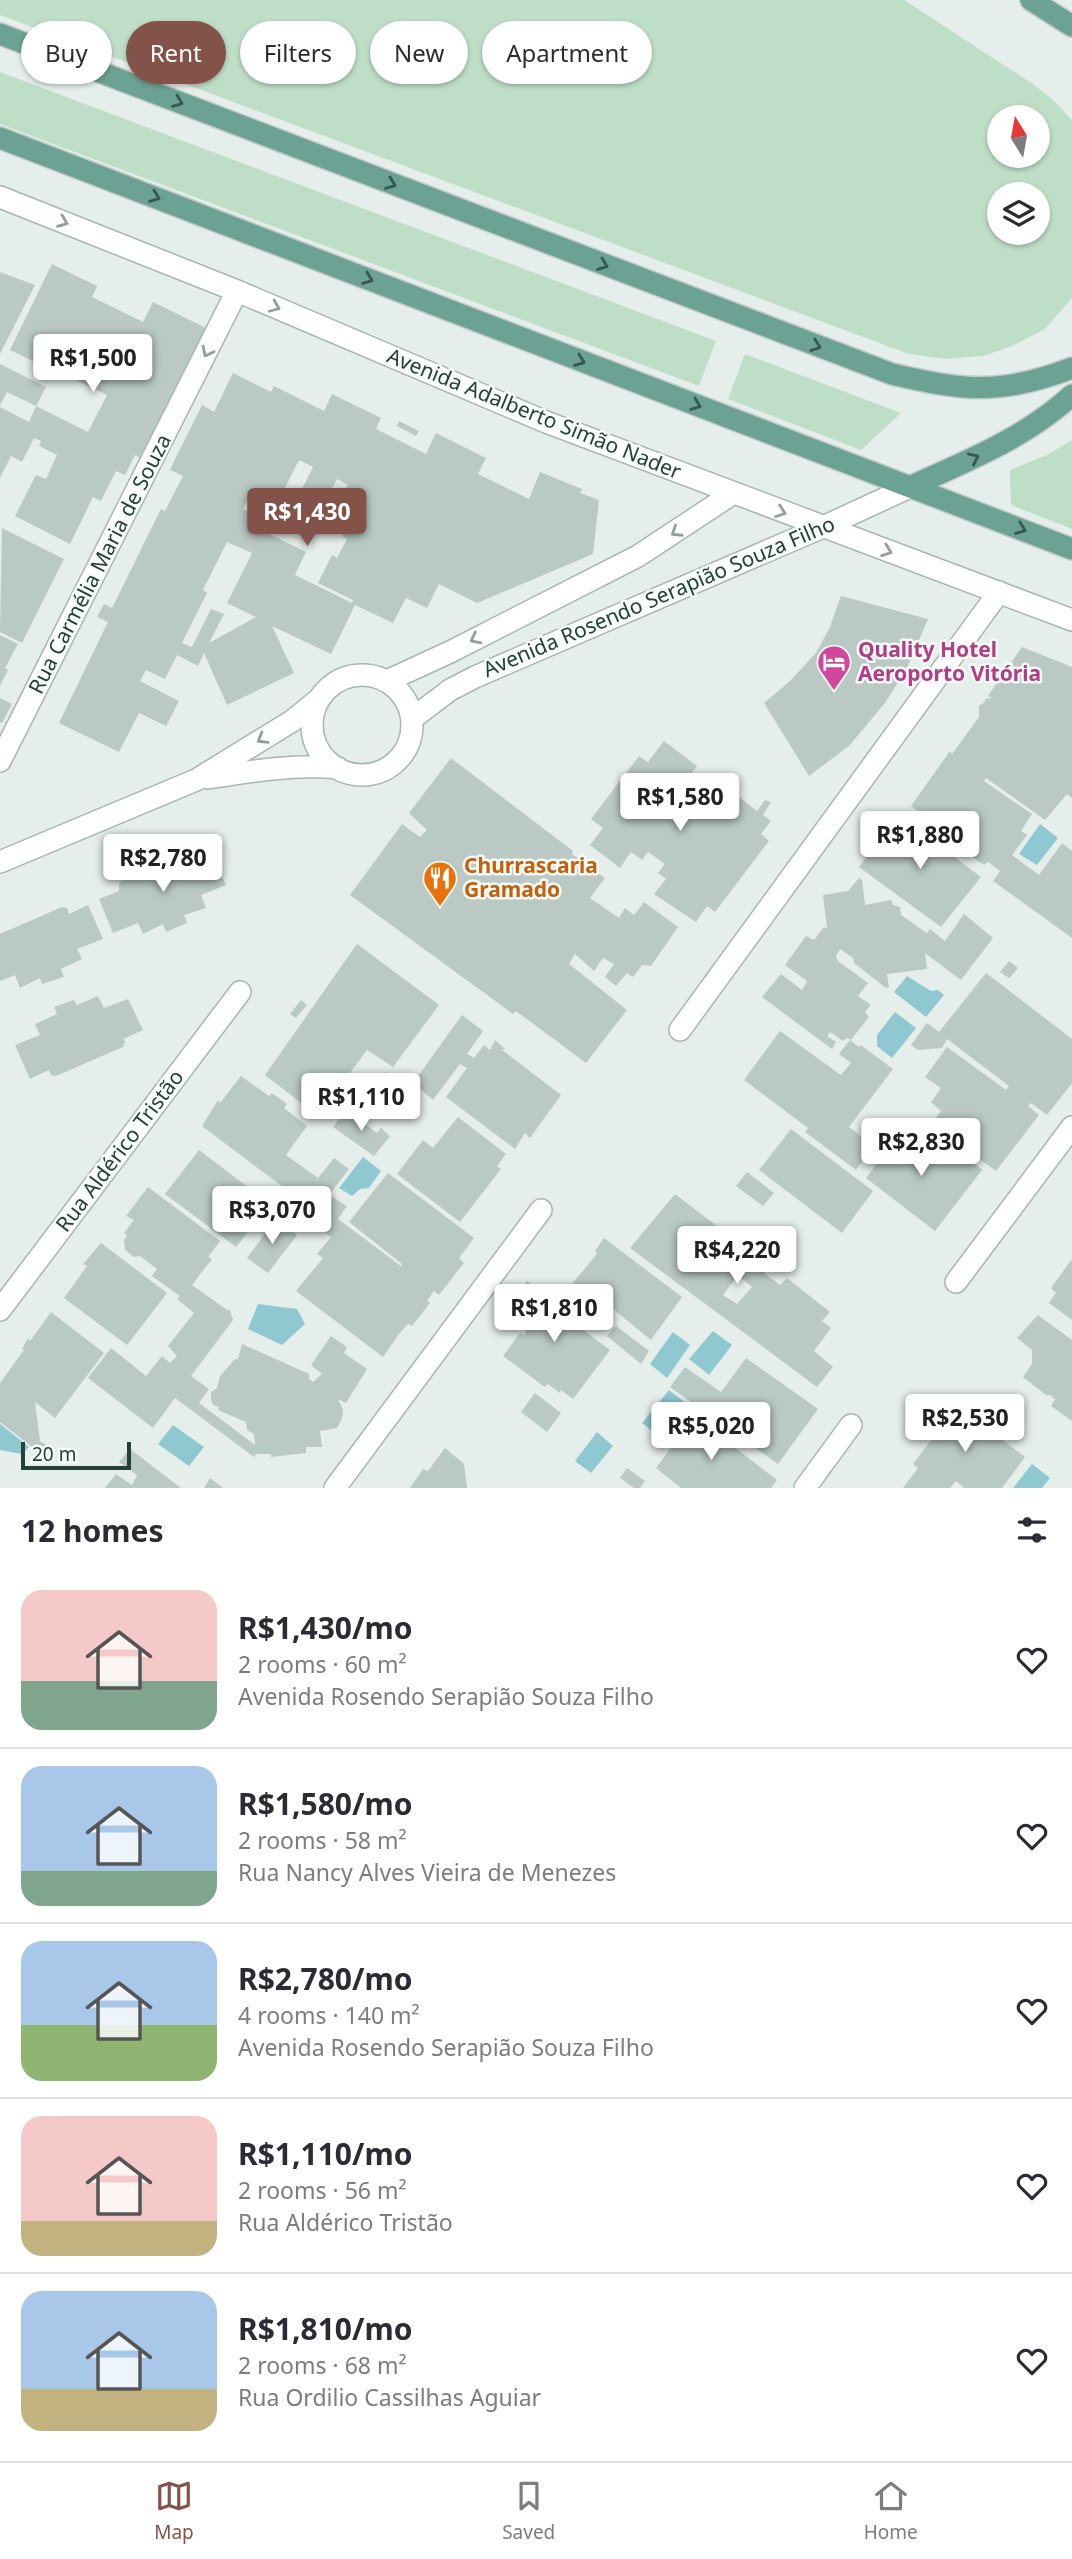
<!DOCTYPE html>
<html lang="en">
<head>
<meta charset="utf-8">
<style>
	:root { --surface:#fff; --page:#f2f2f3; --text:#2b2b33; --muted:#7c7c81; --line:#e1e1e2; --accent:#835349 }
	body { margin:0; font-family:"Noto Sans",sans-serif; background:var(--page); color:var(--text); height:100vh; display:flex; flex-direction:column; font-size:26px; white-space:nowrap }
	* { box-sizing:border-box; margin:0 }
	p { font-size:23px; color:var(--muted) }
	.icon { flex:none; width:38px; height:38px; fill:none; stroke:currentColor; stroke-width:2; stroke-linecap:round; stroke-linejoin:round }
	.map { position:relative; height:1488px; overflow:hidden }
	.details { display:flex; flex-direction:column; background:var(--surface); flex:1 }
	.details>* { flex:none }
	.hud { position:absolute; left:21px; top:21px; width:700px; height:63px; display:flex; gap:14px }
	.needle { width:46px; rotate:349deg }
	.buttons { position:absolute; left:987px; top:105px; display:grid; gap:14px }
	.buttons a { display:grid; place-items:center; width:63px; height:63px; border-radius:50%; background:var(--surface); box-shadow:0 2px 5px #0004; font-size:35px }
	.scale { position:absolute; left:21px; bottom:18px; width:110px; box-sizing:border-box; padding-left:7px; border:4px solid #244038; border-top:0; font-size:19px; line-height:24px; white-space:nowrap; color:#244038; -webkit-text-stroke:5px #f6faf8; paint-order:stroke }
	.price { position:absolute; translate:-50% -60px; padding:0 16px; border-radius:7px; background:#fff; color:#222; font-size:23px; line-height:46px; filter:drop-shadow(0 2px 4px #0008) }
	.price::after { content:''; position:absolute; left:50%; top:42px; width:21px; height:16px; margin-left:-10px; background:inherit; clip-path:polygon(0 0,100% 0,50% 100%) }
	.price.on { background:var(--accent); color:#fff }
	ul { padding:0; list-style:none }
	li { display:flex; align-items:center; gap:21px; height:175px; padding:0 21px }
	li+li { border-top:2px solid var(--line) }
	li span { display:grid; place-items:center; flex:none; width:196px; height:140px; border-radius:21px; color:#555 }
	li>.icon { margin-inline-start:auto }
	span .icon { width:84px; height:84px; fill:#fffc; stroke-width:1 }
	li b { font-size:30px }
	h2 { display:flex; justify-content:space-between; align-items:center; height:84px; padding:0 21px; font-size:30px }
	.pill { padding:0 24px; border-radius:32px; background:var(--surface); box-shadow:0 2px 5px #0004; font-size:24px; line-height:63px }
	.pill.on { background:var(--accent); color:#fff }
	.tabs { display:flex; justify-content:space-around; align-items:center; height:98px; border-top:2px solid var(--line); background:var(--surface); font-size:19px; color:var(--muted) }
	.tabs a { display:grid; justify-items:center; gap:4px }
	.tabs .on { color:var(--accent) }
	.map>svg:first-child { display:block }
	.green { fill:#bfdec7; fill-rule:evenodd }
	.water { fill:#8fc8d1 }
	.building { fill:#bac9c3; fill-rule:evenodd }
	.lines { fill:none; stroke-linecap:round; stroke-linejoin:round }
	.minor-casing { stroke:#a7b6b1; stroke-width:24 }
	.major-casing { stroke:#c2cac7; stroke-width:24 }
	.minor { stroke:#fff; stroke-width:21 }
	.major { stroke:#6ba293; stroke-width:21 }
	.oneway { stroke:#36584f }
	.oneway2 { stroke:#92a09c }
	.labels { text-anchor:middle; stroke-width:5; stroke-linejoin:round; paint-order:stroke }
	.street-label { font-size:21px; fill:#244038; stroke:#f6faf8 }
	.hotel-label { font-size:21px; font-weight:bold; fill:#b23c85; stroke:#f6faf8; text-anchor:start }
	.food-label { font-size:21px; font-weight:bold; fill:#c56008; stroke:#f6faf8; text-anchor:start }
</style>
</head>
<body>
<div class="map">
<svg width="1072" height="1488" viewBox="0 0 1072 1488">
	<rect width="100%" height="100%" fill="#e5eeea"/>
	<!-- green -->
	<path class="green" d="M0,0H904L1033,84L1053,100L1072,120V298L1045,329L1012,346L983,356L945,359L909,354L0,15ZM1038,117V156H999V117ZM1038,194V233H999V194Z
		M0,72L716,341L699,386L0,124Z
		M745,354L901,413L861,450L728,399Z
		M1072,440V529L1011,505L1010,470L1047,455Z"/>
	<!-- water -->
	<path class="water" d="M1040,824L1058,838L1037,865L1019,854Z
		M907,976L931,991L938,990L944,995L926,1017L894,992Z
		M895,1012L916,1028L892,1058L877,1046V1035Z
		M385,1072L400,1086L376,1116L361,1105Z
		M363,1157L381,1171L369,1188L360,1189L352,1196L339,1188Z
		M258,1304L297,1309L305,1324L282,1345L248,1329Z
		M713,1331L732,1345L709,1375L689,1359Z
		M673,1332L690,1345L667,1378L650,1364Z
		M669,1390L687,1404L660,1437L642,1423Z
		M0,1424L29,1447L22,1454L0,1450Z
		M173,1425L204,1447L189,1466L158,1444Z
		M597,1432L613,1446L591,1473L575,1461Z
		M1032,1464L1050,1478L1042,1488H1013Z"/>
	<!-- building -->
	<path class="building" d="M52,264L97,286L92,297L143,322L153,302L206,328L141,458L135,455L125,475L116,471L101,501L93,497L70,544L15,516L36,475L46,479L57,455L39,446L41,441L34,438L22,462L11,456L0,478V407L29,422L36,406L88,432L107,395L55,370L51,378L38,372L41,365L10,350Z
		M0,272L35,285L0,354Z
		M0,364L46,387L36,406L7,392L0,405Z
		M233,373L271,392L274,386L324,411L332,394L381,418L376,429L426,454L436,433L486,458L478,474L529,499L540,472L582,489L580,493L599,500L593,554L477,603L439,584L427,608L406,598L393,623L355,605L331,654L272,626L294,673L227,705L204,653L198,666L177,655L165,679L146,670L140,681L179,701L166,726L139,713L119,752L59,723L108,622L97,617L104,604L112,608L161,509L165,511L183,476L170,470L177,455L202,405L214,412ZM299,460L313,467L291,511L326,529L340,501L328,496L337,479L348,485L346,488L362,496L342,536L347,539L337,558L332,555L318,583L353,600L352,603L295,575L306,552L263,531ZM252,492L266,499L258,517L243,509ZM227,542L252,553L227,603L256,617L209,643L224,614L211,609L192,647L182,643L207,593L203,590Z
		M399,421L419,431L416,436L397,426Z
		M2,528L64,559L22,643L0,632Z
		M841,596L928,619L907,668L885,703L849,746L809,776L764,703L790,681L816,653L830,627Z
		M0,635L18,644L5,668L8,670L0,686Z
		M1022,647L1072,667V798L1067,794L1045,820L986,778L984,781L1032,814L1021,831L1027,835L1012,855L1039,875L1062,843L1072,851V938L993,881L1000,871L988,862L984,865L969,855L971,854L944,831L911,806L950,751L952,754L979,717V706L985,702V699L992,698L988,696Z
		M0,698L12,704L2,723L0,722Z
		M664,741L697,766L686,781L698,789L687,804L704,817L712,806L720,812L735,794L757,811L765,800L771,802L763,815L771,821L761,834L769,841L715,912L707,906L696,922L654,894L666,879L658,873L665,864L648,852L642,860L631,852L620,868L590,845L603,828L591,819L639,756L648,762Z
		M451,758L573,851L572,854L605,878L590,898L619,918L625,908L634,915L644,902L678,927L651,966L642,965L633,977L627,973L616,986L605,977L614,964L603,958L594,971L575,954L569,964L627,1010L586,1063L516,1011L513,1014L350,895L402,824L420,837L427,830L409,813Z
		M898,814L981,877L941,927L859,867Z
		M211,851L226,885L201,895L206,908L184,915L187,923L166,932L163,924L143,934L138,923L113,933L99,899L119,891V882L185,853L193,860Z
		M859,878L862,880L865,905L891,900L893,905L900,907L901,915L927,933L930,929L945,941L964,914L993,938L961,980L925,953L927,969L887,974L889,988H886L854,963L853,958L840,949L836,956L838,961L868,983L858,996L871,1005L865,1012L869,1017L851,1040L847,1038L843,1041L830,1032L827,1036L836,1042L832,1049L762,997L781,974L802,990L807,981L785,965L806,936L814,940L824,927L827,929L823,895L848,891Z
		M88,905L103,939L77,949L82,959L61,969L64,977L42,984L40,978L20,988L15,975L0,981V934L62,907L67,908L69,914Z
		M357,944L439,1005L393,1067L367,1050L318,1116L265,1075Z
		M1009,961L1018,968L1009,978L1000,972Z
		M986,973L1072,1039V1083L1047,1115L1031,1103L1028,1106L1039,1115L996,1171L931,1124L941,1111L931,1102L941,1088L925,1077L947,1047L1006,1090L1009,1086L947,1039L942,1048L918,1050L911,1045L927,1023L939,1032Z
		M98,996L104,1008L128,999L143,1030L123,1039L125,1041L123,1047L56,1076L51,1075L49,1070L30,1079L15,1045L40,1035L35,1024L57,1014L54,1007L74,1000L77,1005Z
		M301,1000L307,1005L296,1018L290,1014Z
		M462,1015L483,1031L467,1054L474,1058L484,1045L490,1050L495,1040L505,1049L502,1050L561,1095L530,1138L525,1133L515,1149L446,1097L467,1068L460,1064L433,1100L413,1083Z
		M780,1031L841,1075L851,1063L839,1054L850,1040L859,1047L861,1045L893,1069L849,1127L874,1146L856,1170L805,1132L808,1128L744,1080Z
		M241,1076L269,1096L272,1093L287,1104L284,1108L307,1126L286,1155L318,1178L334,1158L349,1169L329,1195L347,1206L338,1219L401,1266L402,1264L349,1222L388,1173L474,1238L459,1258L464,1263L439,1295L434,1291L427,1301L430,1303L412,1326L408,1324L399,1334L383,1357L296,1291L323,1258L317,1254L331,1237L288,1205L295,1196L202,1126L218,1100L220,1103Z
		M346,1110L377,1133L381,1128L390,1136L374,1156L333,1127Z
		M458,1117L506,1154L497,1166L501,1169L460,1222L397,1174L423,1140L433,1148Z
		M881,1122L936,1164L951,1146L982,1170L935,1231L866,1178L888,1149L871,1136Z
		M791,1129L873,1191L842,1233L759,1170Z
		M199,1150L270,1204L236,1247L165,1194Z
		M747,1172L774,1193L763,1206L736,1186Z
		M148,1187L220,1241L208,1257L212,1259L192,1285L227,1310H230L233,1320L191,1376L209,1389L199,1403L255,1445L254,1434L247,1430L246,1422L218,1410L219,1407L213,1405L211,1400V1392L217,1388L220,1376L235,1359H238L242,1344L309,1374V1379L313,1382L322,1374L311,1365L331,1336L347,1347L344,1353L367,1369L346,1403L338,1399L343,1410L342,1419L337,1428L320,1431L322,1447H306V1453L271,1457V1454H256L254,1457L175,1398L153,1428L88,1378L111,1348L146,1376L162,1356L170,1363L177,1356L168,1346L194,1313L177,1299L180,1296L152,1276L157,1269L140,1256L134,1257L125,1250L124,1241L127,1235L124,1233L134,1220L126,1216Z
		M675,1194L731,1237L734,1232L757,1250L769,1264L764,1273L780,1285L787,1278L830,1312L822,1321L831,1328L814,1351L833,1367L817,1387L630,1248ZM738,1275L752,1287L737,1304L723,1295Z
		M276,1219L297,1235L268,1273L247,1258Z
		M604,1238L682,1297L651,1340L608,1305L595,1322L561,1297L597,1254L595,1251Z
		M101,1243L167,1293L127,1345L64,1298L87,1266L83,1264Z
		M1072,1259V1320L1049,1303L1056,1293L1051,1288Z
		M527,1281L578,1319L574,1323L610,1350L573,1399L561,1390L560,1393L548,1384L545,1387L503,1356L520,1333L524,1335L530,1325L521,1319L525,1312L511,1301Z
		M51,1312L104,1353L55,1418L35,1402L40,1441L47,1445L38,1455L33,1450H36L0,1422V1383L24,1350L22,1349L28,1338L30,1341Z
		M1038,1315L1072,1340V1421L1051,1406L1055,1399L1050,1395H1046L1023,1377L1032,1364V1350L1017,1338Z
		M616,1326L649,1351L641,1364L607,1336Z
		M746,1358L818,1409L778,1464L670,1387L685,1367L721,1392Z
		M535,1393L561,1413L547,1432L521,1412Z
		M962,1396L981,1412L974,1418L1025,1457L1002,1488H964L956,1481L950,1488H903L918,1468L913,1464L941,1427L935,1423L942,1413L946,1418Z
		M694,1416L777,1480L771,1488H681L656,1468Z
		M445,1448L464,1464L467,1488H410L423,1469L428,1471Z
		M130,1449L181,1488H105L116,1474L132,1485L137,1475L119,1462Z
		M627,1468L645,1481L640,1488H634L620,1478Z
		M210,1478L223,1488H204Z"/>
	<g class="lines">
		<!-- minor casing -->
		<g class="minor-casing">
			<path id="minor" d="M0,197L237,291L546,422L1072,620
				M312 725a50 50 0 1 1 100 0a50 50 0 1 1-100 0Z
				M387,681L450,652L638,556L732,494
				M413,718L450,690L475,677L823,527L912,486
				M0,761L237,291
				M208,778C252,771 294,764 338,768
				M0,862L196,780L292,721L318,700
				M680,1030L999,592
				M956,1282L1072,1127
				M0,1310L240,992
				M335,1488L541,1210
				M805,1488L851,1425"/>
		</g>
		<!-- major casing -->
		<g class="major-casing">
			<path id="major" d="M1031,0L1072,26
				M0,34L892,374C964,391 1002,395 1072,368
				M0,138L1072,549
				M912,486C969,460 1025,438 1072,395"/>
		</g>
		<!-- minor -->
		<use href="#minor" class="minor"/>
		<!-- major -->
		<use href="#major" class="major"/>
	</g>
	<!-- one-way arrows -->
	<defs><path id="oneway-chevron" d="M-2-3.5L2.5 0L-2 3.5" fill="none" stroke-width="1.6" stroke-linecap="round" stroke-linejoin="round" transform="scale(1.75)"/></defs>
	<g class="oneway">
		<use href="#oneway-chevron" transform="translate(178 102) rotate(21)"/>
		<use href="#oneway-chevron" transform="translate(391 184) rotate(21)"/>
		<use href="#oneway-chevron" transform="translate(155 197) rotate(21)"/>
		<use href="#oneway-chevron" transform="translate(603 265) rotate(21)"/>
		<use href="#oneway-chevron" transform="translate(368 279) rotate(21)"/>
		<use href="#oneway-chevron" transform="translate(816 346) rotate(20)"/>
		<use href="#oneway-chevron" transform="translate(580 361) rotate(21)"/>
		<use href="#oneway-chevron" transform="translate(696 405) rotate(21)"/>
		<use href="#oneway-chevron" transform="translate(974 458) rotate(-25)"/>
		<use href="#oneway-chevron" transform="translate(1021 529) rotate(21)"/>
	</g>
	<g class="oneway2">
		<use href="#oneway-chevron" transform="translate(63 222) rotate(22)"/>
		<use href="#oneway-chevron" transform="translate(275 307) rotate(23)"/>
		<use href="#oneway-chevron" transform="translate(207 352) rotate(117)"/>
		<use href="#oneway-chevron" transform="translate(781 512) rotate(20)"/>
		<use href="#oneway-chevron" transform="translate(676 532) rotate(147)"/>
		<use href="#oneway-chevron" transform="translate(887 551) rotate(20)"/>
		<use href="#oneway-chevron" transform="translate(475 639) rotate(153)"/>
		<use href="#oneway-chevron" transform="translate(262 739) rotate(149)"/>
	</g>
	<!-- icons -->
	<defs>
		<g id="hotel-pin" transform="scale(1.75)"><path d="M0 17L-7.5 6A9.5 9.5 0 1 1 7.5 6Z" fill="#d1479c" stroke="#f6faf8"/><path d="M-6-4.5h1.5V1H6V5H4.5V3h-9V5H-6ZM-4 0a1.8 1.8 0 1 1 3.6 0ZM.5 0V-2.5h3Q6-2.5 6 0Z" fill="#fff"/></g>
		<g id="restaurant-pin" transform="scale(1.75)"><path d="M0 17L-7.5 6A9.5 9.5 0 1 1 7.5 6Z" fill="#e8710a" stroke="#f6faf8"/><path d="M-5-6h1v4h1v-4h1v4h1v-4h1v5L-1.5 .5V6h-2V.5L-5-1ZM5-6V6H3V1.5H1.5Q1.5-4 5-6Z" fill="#fff"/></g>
	</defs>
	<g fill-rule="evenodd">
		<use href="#hotel-pin" x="834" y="662"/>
		<use href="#restaurant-pin" x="440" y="878"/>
	</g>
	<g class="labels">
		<!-- street labels -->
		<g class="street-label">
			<text transform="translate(534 414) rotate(22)" y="7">Avenida Adalberto Simão Nader</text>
			<text transform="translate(100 564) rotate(-63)" y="7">Rua Carmélia Maria de Souza</text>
			<text transform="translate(659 597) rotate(-23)" y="7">Avenida Rosendo Serapião Souza Filho</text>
			<text transform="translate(120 1151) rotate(-53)" y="7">Rua Aldérico Tristão</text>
		</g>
		<!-- hotel labels -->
		<g class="hotel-label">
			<text x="858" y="657">Quality Hotel<tspan x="858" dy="24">Aeroporto Vitória</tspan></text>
		</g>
		<!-- food labels -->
		<g class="food-label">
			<text x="464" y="873">Churrascaria<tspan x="464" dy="24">Gramado</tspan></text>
		</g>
	</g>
</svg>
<div class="buttons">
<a><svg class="needle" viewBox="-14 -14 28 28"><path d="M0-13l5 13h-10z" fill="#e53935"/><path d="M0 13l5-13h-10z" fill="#7c7c81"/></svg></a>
<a><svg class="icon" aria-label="layers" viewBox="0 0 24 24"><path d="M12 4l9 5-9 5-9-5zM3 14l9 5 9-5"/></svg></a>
</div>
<div class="scale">20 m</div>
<b class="price" style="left:93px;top:394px">R$1,500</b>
<b class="price on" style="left:307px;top:548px">R$1,430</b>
<b class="price" style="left:680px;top:833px">R$1,580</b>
<b class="price" style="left:920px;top:871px">R$1,880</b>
<b class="price" style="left:163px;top:894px">R$2,780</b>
<b class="price" style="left:361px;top:1133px">R$1,110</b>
<b class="price" style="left:921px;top:1178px">R$2,830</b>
<b class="price" style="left:272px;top:1246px">R$3,070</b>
<b class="price" style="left:737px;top:1286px">R$4,220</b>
<b class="price" style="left:554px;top:1344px">R$1,810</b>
<b class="price" style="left:965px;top:1454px">R$2,530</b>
<b class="price" style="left:711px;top:1462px">R$5,020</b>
<div class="hud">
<a class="pill">Buy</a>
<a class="pill on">Rent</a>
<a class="pill">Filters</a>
<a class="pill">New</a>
<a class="pill">Apartment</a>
</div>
</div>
<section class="details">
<h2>12 homes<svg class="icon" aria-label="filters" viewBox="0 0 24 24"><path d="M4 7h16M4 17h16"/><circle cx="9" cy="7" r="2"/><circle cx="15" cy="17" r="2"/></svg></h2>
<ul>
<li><span style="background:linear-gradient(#f6c9c9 65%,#7fa58c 0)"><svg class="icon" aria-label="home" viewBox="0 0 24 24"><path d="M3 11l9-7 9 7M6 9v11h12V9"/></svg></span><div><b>R$1,430/mo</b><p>2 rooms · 60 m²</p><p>Avenida Rosendo Serapião Souza Filho</p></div><svg class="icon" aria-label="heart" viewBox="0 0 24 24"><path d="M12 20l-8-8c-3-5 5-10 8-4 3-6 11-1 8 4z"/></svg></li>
<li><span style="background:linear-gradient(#a9c7e8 75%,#7fa58c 0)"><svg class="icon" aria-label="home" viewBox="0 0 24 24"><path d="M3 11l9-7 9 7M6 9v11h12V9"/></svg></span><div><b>R$1,580/mo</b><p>2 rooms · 58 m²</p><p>Rua Nancy Alves Vieira de Menezes</p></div><svg class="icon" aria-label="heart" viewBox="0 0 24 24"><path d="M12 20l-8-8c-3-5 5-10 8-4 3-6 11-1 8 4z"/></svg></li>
<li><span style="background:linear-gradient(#a9c7e8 60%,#8fb573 0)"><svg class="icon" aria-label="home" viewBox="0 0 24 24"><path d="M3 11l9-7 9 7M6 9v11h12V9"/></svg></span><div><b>R$2,780/mo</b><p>4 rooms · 140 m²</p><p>Avenida Rosendo Serapião Souza Filho</p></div><svg class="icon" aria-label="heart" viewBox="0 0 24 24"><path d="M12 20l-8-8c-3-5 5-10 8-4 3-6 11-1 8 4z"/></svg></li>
<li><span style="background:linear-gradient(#f6c9c9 75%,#c2b280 0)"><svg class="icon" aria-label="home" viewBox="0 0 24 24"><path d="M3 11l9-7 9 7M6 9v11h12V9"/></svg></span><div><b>R$1,110/mo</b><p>2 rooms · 56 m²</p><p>Rua Aldérico Tristão</p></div><svg class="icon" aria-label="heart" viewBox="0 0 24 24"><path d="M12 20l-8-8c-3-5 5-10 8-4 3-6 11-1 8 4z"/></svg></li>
<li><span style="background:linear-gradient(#a9c7e8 70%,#c2b280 0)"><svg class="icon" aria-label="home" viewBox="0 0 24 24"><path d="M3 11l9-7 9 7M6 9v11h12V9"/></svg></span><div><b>R$1,810/mo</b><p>2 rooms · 68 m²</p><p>Rua Ordilio Cassilhas Aguiar</p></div><svg class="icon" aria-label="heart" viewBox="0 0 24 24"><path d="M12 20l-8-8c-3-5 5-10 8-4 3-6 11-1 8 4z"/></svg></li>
</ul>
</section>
<nav class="tabs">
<a class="on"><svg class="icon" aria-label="map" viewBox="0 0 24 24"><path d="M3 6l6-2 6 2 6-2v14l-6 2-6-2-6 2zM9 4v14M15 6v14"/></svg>Map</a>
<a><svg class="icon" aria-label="saved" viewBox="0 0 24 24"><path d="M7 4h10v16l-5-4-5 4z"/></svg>Saved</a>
<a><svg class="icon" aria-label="home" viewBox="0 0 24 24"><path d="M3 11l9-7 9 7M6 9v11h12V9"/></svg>Home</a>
</nav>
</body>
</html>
